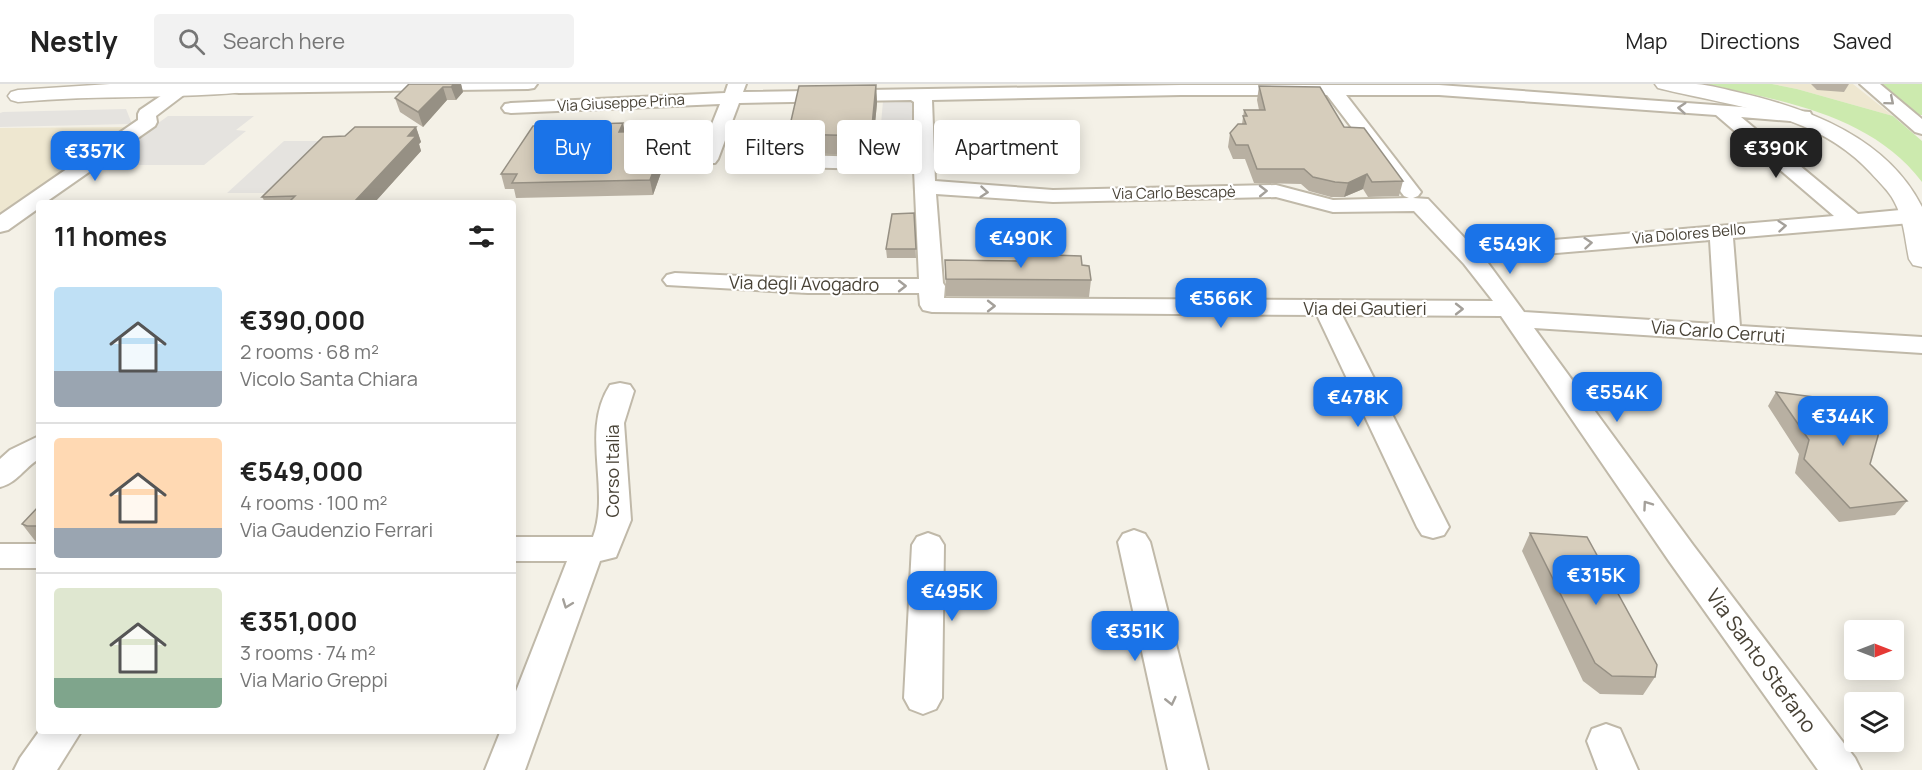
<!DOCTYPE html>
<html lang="en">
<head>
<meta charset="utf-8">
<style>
	:root { --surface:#fff; --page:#f2f2f2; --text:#222; --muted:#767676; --line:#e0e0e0; --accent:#1a73e8 }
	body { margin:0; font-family:Manrope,sans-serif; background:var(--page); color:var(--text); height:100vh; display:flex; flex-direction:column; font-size:22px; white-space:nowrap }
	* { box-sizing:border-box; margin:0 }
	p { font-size:20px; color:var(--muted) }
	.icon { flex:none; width:33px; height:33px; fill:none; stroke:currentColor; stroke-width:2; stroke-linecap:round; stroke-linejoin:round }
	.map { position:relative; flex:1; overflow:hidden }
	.details { position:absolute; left:36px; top:116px; width:480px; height:534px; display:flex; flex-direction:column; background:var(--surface); border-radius:6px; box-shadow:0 3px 15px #0003 }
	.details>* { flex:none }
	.guide { position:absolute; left:534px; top:36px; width:570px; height:54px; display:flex; gap:12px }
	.needle { width:39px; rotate:90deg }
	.tools { position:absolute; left:1844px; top:536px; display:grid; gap:12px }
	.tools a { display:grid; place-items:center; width:60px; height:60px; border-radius:6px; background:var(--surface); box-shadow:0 3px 15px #0003; font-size:30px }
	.price { position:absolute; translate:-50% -51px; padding:0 14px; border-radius:12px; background:var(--accent); color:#fff; font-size:20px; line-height:39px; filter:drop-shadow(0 2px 3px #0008) }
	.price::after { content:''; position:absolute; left:50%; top:36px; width:18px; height:14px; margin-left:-9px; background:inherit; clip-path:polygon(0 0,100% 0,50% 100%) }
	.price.current { background:#222; color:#fff }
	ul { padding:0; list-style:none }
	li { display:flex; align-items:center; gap:18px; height:150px; padding:0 18px }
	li+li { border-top:2px solid var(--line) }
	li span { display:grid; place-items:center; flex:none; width:168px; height:120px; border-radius:6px; color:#555 }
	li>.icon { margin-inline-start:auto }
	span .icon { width:72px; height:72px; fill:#fffc; stroke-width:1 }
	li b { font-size:26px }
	h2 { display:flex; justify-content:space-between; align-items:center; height:72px; padding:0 18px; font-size:26px }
	.pill { padding:0 21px; border-radius:6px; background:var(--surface); box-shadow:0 3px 15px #0003; font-size:21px; line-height:54px }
	.pill.current { background:var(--accent); color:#fff }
	header { display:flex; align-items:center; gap:36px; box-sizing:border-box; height:84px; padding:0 30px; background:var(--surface); border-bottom:2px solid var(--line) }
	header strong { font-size:28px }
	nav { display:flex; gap:33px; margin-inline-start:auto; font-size:21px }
	.search { width:420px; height:54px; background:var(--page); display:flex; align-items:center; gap:15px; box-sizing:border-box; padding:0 21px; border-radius:6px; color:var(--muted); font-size:22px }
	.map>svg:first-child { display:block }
	.education { fill:#eee7d0 }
	.green { fill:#cceaae }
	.parking { fill:#e5e3df }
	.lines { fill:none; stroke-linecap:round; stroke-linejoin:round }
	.minor-casing { stroke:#c0b9a9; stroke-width:4 }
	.tertiary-casing { stroke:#c0b9a9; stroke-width:3 }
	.minor { fill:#fff; fill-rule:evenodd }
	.tertiary { fill:#fff; fill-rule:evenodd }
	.wall { fill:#b8b0a2 }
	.shaded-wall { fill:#969084 }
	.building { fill:#d6cdbc; stroke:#969084; stroke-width:1.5 }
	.oneway { stroke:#a4a09a }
	.labels { text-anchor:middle; stroke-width:4.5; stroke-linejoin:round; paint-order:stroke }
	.far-street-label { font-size:15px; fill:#484236; stroke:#fff }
	.street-label { font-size:18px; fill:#484236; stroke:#fff }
	.near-street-label { font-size:21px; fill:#484236; stroke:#fff }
</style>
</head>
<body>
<header>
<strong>Nestly</strong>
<div class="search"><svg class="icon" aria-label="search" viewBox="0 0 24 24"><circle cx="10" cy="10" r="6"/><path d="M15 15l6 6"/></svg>Search here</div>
<nav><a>Map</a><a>Directions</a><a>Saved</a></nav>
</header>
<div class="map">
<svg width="1922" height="686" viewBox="0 0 1922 686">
	<rect width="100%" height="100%" fill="#f4f1e7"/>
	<!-- education -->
	<path class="education" d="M1772,0H1853L1893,32L1797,5Z
		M128,43L0,137V44Z"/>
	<!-- green -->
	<path class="green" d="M1705,0H1772L1797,5L1893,32L1922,57V98C1871,31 1783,17 1705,0Z
		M1879,0H1922V31H1915Z"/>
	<!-- parking -->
	<path class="parking" d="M883,17H918L916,75H878Z
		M126,25L132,40L0,43V29L3,28Z
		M168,32H254L236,46L246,47L204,81H100Z
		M284,57H332L278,109H227Z"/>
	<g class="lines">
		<!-- minor casing -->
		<g class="minor-casing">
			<path id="minor" d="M233,0H537L534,4L528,5L239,9L233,8L230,4Z
				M728,0H746L743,8L1181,1H1439L1810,28L1812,32L1810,36L1803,38L1741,33L1858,130L1911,125L1919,127L1922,132L1919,137L1911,139L1733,154L1740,242L1922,253V269L1534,244L1693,461L1855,674L1861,686H1818L1669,477L1501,232L1342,231L1449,443L1444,451L1433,454L1422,451L1417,443L1317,231L932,228L923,226L920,221L919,209H808L667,201L663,196L667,191L675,189L808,195H919L914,86L753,82L746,80L743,76L746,72L753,70L914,74V18L911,16L739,19L718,75L715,79H701L698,75L720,20L511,29L505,28L502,24L505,20L511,19L725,9ZM1181,11H1327L1404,112L1409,114L1333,116L1276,101L1053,106L935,97L932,16ZM1346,11H1439L1716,31L1834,132L1473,163L1428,115L1413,114L1418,112L1421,108ZM936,110L1053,118L1276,113L1333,128L1414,127L1464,180L1493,217L944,214L945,202L943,199ZM1710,156L1715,240L1524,228L1485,175Z
				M1860,0H1880L1922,35V50L1915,48Z
				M180,2L186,3L189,7L156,32L157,38L155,42L46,118H39V124L8,146L0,148V131L138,36V30L140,26L174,3Z
				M620,299L630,301L634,307L624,339L631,436L616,473L600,477L525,686H485L501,646H513V615L567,477H513V453H593C611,405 580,347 610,301Z
				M39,352V375C24,384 17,399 0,403V375L10,366Z
				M1134,446L1145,450L1150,458L1208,686H1168L1118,458L1123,450Z
				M928,449L939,453L944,461L942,614L936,625L923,630L910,625L904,614L912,461L917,453Z
				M0,460H39V484H0Z
				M1606,640L1620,645L1638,686H1598L1587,657L1592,645Z
				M40,646H82L57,686H14L20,674Z"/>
		</g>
		<!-- tertiary casing -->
		<g class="tertiary-casing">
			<path id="tertiary" d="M110,0H274L271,4L264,6C182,16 100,10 18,18L11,16L8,12L11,8L18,6Z
				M1655,0C1669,0 1683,0 1696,0C1711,1 1727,6 1741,9C1811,25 1888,55 1922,123V183L1913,181L1909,175C1905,156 1904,135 1894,117C1889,107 1879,98 1871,89C1815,28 1733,23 1658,4Z"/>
		</g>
		<!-- minor -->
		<use href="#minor" class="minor"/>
		<!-- tertiary -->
		<use href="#tertiary" class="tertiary"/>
	</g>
	<!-- wall -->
	<path class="wall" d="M409,0H461L463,8L456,16H447L423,43L400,28L395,14Z
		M1811,0H1849L1844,8L1817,6Z
		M876,1L877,19L872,71L790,69L788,50Z
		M1259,2L1344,43L1403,97L1399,112L1368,113L1363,105L1344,113H1331L1309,107L1301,100L1254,99L1245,75H1233L1228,63L1230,49L1242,40L1244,26H1259L1257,16Z
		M623,39L624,48L668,47L671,61L653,111L516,114L514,105H505L501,90Z
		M416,43L421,58L419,60L421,67L375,118H265L262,113L345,52Z
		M914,129L916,174H887L886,165Z
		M945,176L1082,181L1091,196L1089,213L946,212Z
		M1776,308L1870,380L1907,417L1895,431L1839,438L1795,389L1799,370L1768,322Z
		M39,422V459L36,458L22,440Z
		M1530,449L1655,593L1643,611L1600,610L1583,597L1522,467Z"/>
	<!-- shaded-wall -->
	<path class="shaded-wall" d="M454,0H461L463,8L456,16L451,3Z
		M876,1L877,19L872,71L871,52Z
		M443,3L447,16L423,43L418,28Z
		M623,39L626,54L619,48Z
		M416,43L421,58L419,60L421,67L375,118H354L408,52Z
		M668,47L671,61L653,111L650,96Z
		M1367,90L1363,105L1344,113L1348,99Z"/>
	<!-- building -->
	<path class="building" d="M409,0H454L451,3H443L418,28L395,14Z
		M876,1L871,52L788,50L799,2Z
		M1259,2L1320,3L1344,43L1364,44L1403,97L1372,98L1367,90L1348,99L1335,98L1313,93L1304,85H1257L1248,61H1236L1230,49L1238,40H1246L1243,32H1247L1244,26H1265Z
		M623,39L619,48L668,47L650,96L512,99L517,90H501L533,42Z
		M355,43H416L408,52H416L354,118H289L295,112L262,113L323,53L345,52Z
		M914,129L916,165H886L892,130Z
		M1021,170L1081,172L1082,181L1089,182L1091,196L946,195L945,176L1020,177Z
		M1776,308L1882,322L1878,352L1870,380L1907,417L1850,424L1804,375L1809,356Z
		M39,422V442H27L22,440Z
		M1530,449L1587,453L1657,581L1655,593L1612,592L1595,579Z"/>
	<!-- one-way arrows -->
	<defs><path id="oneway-chevron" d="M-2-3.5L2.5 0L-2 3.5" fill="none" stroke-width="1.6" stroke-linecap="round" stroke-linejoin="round" transform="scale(1.5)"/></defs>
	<g class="oneway">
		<use href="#oneway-chevron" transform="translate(1890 17) rotate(40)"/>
		<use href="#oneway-chevron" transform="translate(1682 24) rotate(-176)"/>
		<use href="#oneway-chevron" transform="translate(1263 107) rotate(-1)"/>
		<use href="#oneway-chevron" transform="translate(984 108) rotate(5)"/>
		<use href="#oneway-chevron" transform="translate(1782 142) rotate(-5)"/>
		<use href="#oneway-chevron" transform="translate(1588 159) rotate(-5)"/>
		<use href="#oneway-chevron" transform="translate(902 202)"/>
		<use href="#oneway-chevron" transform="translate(991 222)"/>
		<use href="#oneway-chevron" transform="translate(1459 225)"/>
		<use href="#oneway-chevron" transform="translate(1647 421) rotate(-125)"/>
		<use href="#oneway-chevron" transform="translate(567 520) rotate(111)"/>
		<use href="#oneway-chevron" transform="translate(1171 617) rotate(77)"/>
	</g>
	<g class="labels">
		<!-- far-street labels -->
		<g class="far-street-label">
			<text transform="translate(621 19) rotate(-3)" y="5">Via Giuseppe Prina</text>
			<text transform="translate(1174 109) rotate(-1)" y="5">Via Carlo Bescapè</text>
			<text transform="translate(1689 150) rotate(-5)" y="5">Via Dolores Bello</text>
		</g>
		<!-- street labels -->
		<g class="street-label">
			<text transform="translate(804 200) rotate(1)" y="6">Via degli Avogadro</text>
			<text x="1365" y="231">Via dei Gautieri</text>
			<text transform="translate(1718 248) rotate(4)" y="6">Via Carlo Cerruti</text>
			<text transform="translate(613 387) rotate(-90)" y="6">Corso Italia</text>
		</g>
		<!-- near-street labels -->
		<g class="near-street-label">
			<text transform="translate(1761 577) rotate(54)" y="7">Via Santo Stefano</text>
		</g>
	</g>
</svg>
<div class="tools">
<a><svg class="needle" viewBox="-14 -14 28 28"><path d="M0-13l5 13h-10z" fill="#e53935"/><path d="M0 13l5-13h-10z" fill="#767676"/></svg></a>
<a><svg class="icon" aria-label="layers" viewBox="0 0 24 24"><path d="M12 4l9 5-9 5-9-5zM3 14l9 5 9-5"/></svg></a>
</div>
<b class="price current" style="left:1776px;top:95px">€390K</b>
<b class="price" style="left:95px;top:98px">€357K</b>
<b class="price" style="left:1021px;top:185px">€490K</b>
<b class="price" style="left:1510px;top:191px">€549K</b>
<b class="price" style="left:1221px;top:245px">€566K</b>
<b class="price" style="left:1617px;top:339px">€554K</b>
<b class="price" style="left:1358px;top:344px">€478K</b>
<b class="price" style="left:1843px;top:363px">€344K</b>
<b class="price" style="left:1596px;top:522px">€315K</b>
<b class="price" style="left:952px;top:538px">€495K</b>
<b class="price" style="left:1135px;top:578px">€351K</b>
<div class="guide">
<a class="pill current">Buy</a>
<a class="pill">Rent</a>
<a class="pill">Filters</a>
<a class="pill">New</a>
<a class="pill">Apartment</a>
</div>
<section class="details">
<h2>11 homes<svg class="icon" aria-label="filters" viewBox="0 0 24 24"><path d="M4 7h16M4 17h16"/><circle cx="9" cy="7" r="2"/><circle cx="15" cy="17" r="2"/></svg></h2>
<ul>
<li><span style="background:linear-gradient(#bfe0f5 70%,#9aa5b1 0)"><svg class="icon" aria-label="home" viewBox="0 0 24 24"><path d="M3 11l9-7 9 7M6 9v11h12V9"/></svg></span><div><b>€390,000</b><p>2 rooms · 68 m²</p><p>Vicolo Santa Chiara</p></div></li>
<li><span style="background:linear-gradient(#ffd9b3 75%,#9aa5b1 0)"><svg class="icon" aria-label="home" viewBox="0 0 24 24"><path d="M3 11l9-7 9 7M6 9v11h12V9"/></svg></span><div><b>€549,000</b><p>4 rooms · 100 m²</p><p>Via Gaudenzio Ferrari</p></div></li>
<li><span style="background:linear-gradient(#dfe7d0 75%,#7fa58c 0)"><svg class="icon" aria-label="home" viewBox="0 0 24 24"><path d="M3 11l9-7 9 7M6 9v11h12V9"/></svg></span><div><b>€351,000</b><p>3 rooms · 74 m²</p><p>Via Mario Greppi</p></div></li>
</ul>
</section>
</div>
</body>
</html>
